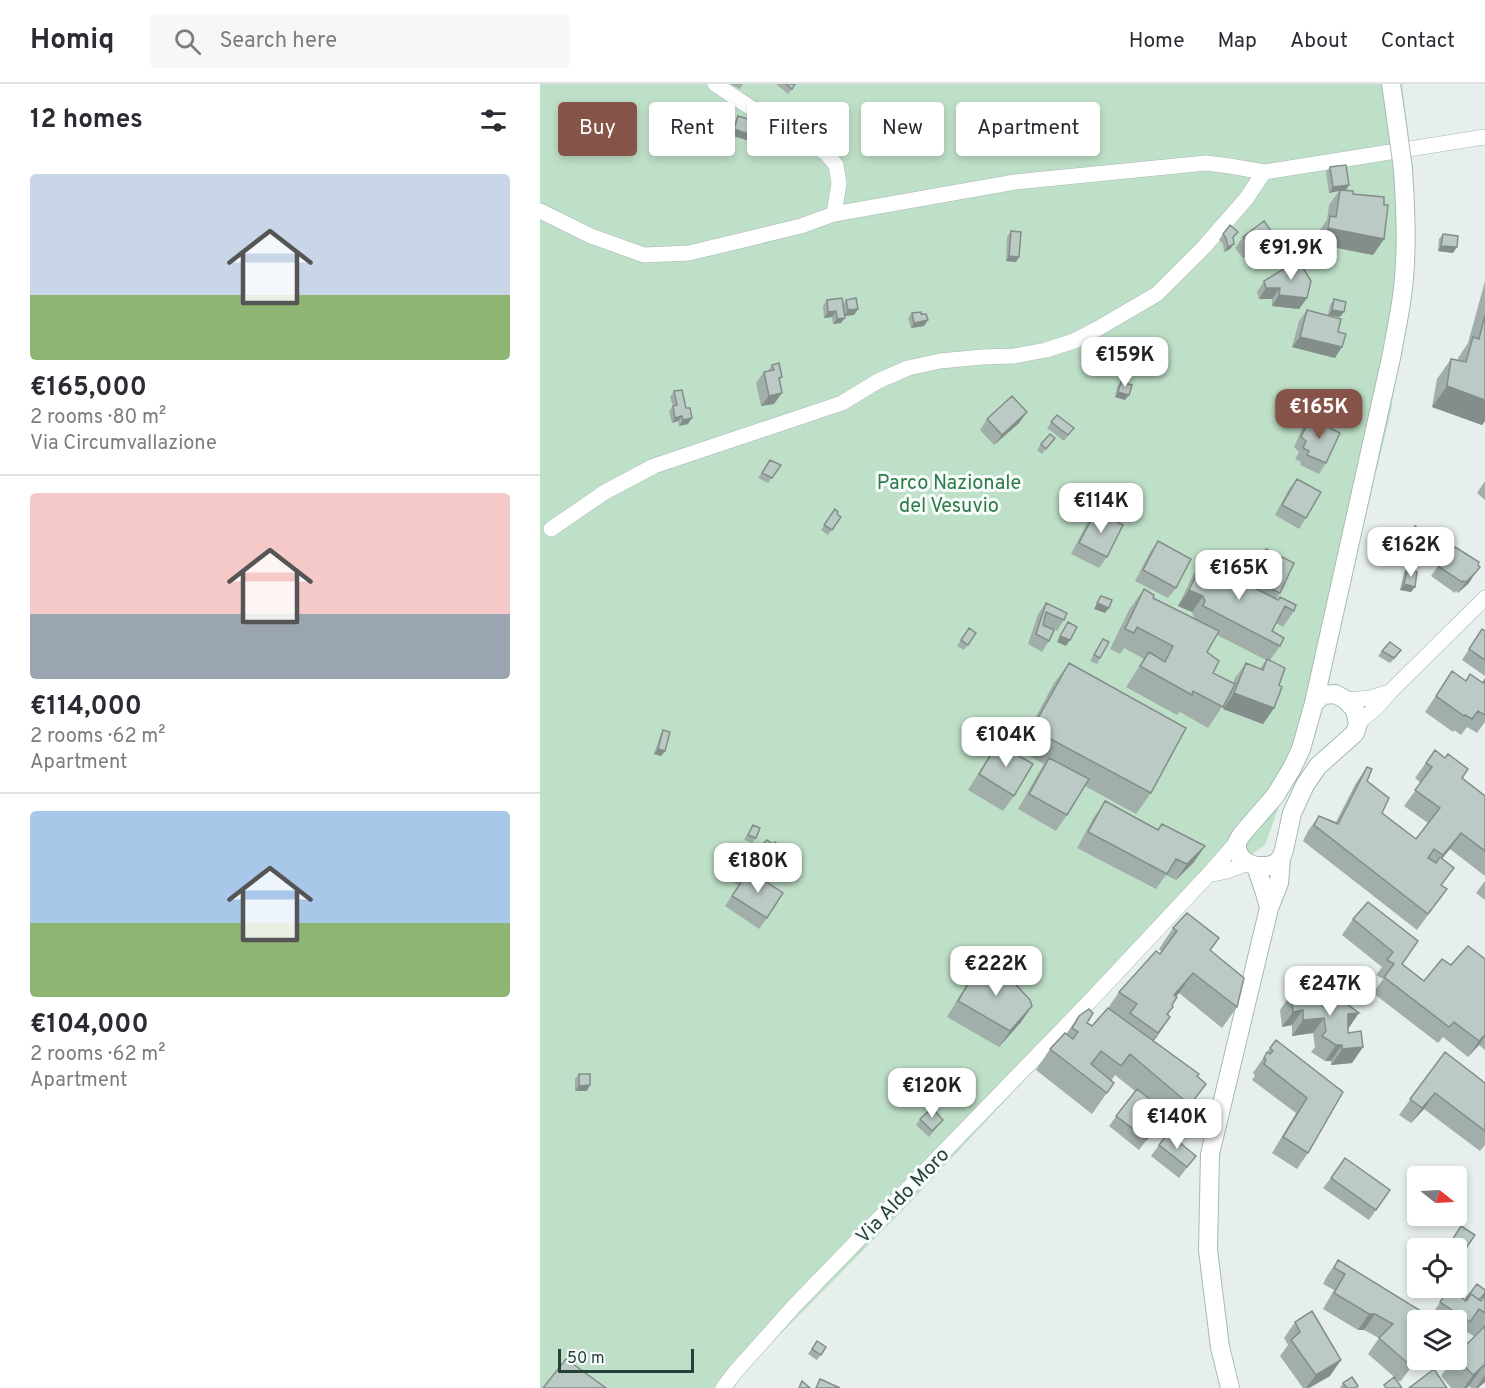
<!DOCTYPE html>
<html lang="en">
<head>
<meta charset="utf-8">
<style>
	:root { --surface:#fff; --page:#f7f7f7; --text:#2b2b33; --muted:#7c7c81; --line:#e1e1e2; --accent:#855347 }
	body { margin:0; font-family:Overpass,sans-serif; background:var(--page); color:var(--text); height:100vh; display:flex; flex-direction:column; font-size:22px; white-space:nowrap }
	* { box-sizing:border-box; margin:0 }
	p { font-size:20px; color:var(--muted) }
	.icon { flex:none; width:33px; height:33px; fill:none; stroke:currentColor; stroke-width:2; stroke-linecap:round; stroke-linejoin:round }
	.map { position:relative; flex:1; overflow:hidden }
	.sheet { display:flex; flex-direction:column; background:var(--surface); width:540px }
	.sheet>* { flex:none }
	.guide { position:absolute; left:18px; top:18px; width:570px; height:54px; display:flex; gap:12px }
	.needle { width:39px; rotate:108deg }
	.buttons { position:absolute; left:867px; top:1082px; display:grid; gap:12px }
	.buttons a { display:grid; place-items:center; width:60px; height:60px; border-radius:6px; background:var(--surface); box-shadow:0 3px 9px #0003; font-size:30px }
	.scale { position:absolute; left:18px; bottom:15px; width:136px; box-sizing:border-box; padding-left:6px; border:3px solid #24423a; border-top:0; font-size:16px; line-height:21px; white-space:nowrap; color:#24423a; -webkit-text-stroke:4px #f7fbf9; paint-order:stroke }
	.price { position:absolute; translate:-50% -51px; padding:0 14px; border-radius:12px; background:#fff; color:#222; font-size:20px; line-height:39px; filter:drop-shadow(0 2px 3px #0008) }
	.price::after { content:''; position:absolute; left:50%; top:36px; width:18px; height:14px; margin-left:-9px; background:inherit; clip-path:polygon(0 0,100% 0,50% 100%) }
	.price.selected { background:var(--accent); color:#fff }
	ul { padding:0; list-style:none }
	li { display:grid; align-content:center; gap:12px; height:318px; padding:0 30px }
	li+li { border-top:2px solid var(--line) }
	li span { display:grid; place-items:center; height:186px; border-radius:6px; color:#555 }
	li>.icon { margin-inline-start:auto }
	span .icon { width:108px; height:108px; fill:#fffc; stroke-width:1 }
	li b { font-size:26px }
	h2 { display:flex; justify-content:space-between; align-items:center; height:72px; padding:0 30px; font-size:26px }
	.pill { padding:0 21px; border-radius:6px; background:var(--surface); box-shadow:0 3px 9px #0003; font-size:21px; line-height:54px }
	.pill.selected { background:var(--accent); color:#fff }
	header { display:flex; align-items:center; gap:36px; box-sizing:border-box; height:84px; padding:0 30px; background:var(--surface); border-bottom:2px solid var(--line) }
	header strong { font-size:28px }
	nav { display:flex; gap:33px; margin-inline-start:auto; font-size:21px }
	.search { width:420px; height:54px; background:var(--page); display:flex; align-items:center; gap:15px; box-sizing:border-box; padding:0 21px; border-radius:6px; color:var(--muted); font-size:22px }
	main { display:flex; flex:1; min-height:0 }
	.map>svg:first-child { display:block }
	.green { fill:#bfe0c8 }
	.lines { fill:none; stroke-linecap:round; stroke-linejoin:round }
	.minor-casing { stroke:#a8b8b2; stroke-width:16 }
	.secondary-casing { stroke:#a4bbb3; stroke-width:20 }
	.minor { stroke:#fff; stroke-width:15 }
	.secondary { stroke:#fff; stroke-width:18 }
	.secondary-bridge-casing { stroke:#a4bbb3; stroke-width:20; stroke-linecap:butt }
	.secondary-bridge { stroke:#fff; stroke-width:18 }
	.wall { fill:#a1aea9; fill-rule:evenodd }
	.shaded-wall { fill:#838d89 }
	.building { fill:#bbcac4; stroke:#838d89; stroke-width:1.5 }
	.labels { text-anchor:middle; stroke-width:6; stroke-linejoin:round; paint-order:stroke }
	.park-label { font-size:20px; fill:#2d7a4b; stroke:#f7fbf9 }
	.street-label { font-size:20px; fill:#24423a; stroke:#f7fbf9 }
</style>
</head>
<body>
<header>
<strong>Homiq</strong>
<div class="search"><svg class="icon" aria-label="search" viewBox="0 0 24 24"><circle cx="10" cy="10" r="6"/><path d="M15 15l6 6"/></svg>Search here</div>
<nav><a>Home</a><a>Map</a><a>About</a><a>Contact</a></nav>
</header>
<main>
<section class="sheet">
<h2>12 homes<svg class="icon" aria-label="filters" viewBox="0 0 24 24"><path d="M4 7h16M4 17h16"/><circle cx="9" cy="7" r="2"/><circle cx="15" cy="17" r="2"/></svg></h2>
<ul>
<li><span style="background:linear-gradient(#c9d6e8 65%,#8fb573 0)"><svg class="icon" aria-label="home" viewBox="0 0 24 24"><path d="M3 11l9-7 9 7M6 9v11h12V9"/></svg></span><div><b>€165,000</b><p>2 rooms · 80 m²</p><p>Via Circumvallazione</p></div></li>
<li><span style="background:linear-gradient(#f6c9c9 65%,#9aa5b1 0)"><svg class="icon" aria-label="home" viewBox="0 0 24 24"><path d="M3 11l9-7 9 7M6 9v11h12V9"/></svg></span><div><b>€114,000</b><p>2 rooms · 62 m²</p><p>Apartment</p></div></li>
<li><span style="background:linear-gradient(#a9c7e8 60%,#8fb573 0)"><svg class="icon" aria-label="home" viewBox="0 0 24 24"><path d="M3 11l9-7 9 7M6 9v11h12V9"/></svg></span><div><b>€104,000</b><p>2 rooms · 62 m²</p><p>Apartment</p></div></li>
</ul>
</section>
<div class="map">
<svg width="945" height="1304" viewBox="0 0 945 1304">
	<rect width="100%" height="100%" fill="#e6efeb"/>
	<!-- green -->
	<path class="green" d="M0,0H862L870,64L873,165L851,327L793,564L768,642L725,761L666,802L363,1126L207,1284L194,1304H0Z"/>
	<g class="lines">
		<!-- minor casing -->
		<g class="minor-casing">
			<path id="minor" d="M175,0L234,39L286,69L296,81L299,99L294,130
				M0,127L51,152L104,171L149,169L261,142L294,130L475,98L666,79L690,82L724,88L945,53
				M11,445L65,408L114,382L302,319L338,297L368,284L400,277L442,273L474,272L506,266L534,257L557,245L617,210L663,164L706,115L724,88
				M806,616L831,614L850,608
				M818,639L837,623L850,608L945,514
				M668,791L687,787L708,779
				M183,1304L196,1287L255,1221L551,916L668,791L697,758"/>
		</g>
		<!-- secondary casing -->
		<g class="secondary-casing">
			<path id="secondary" d="M851,0L855,27
				M795,610L806,616L815,626L818,639L815,649L778,682L765,701L752,729L744,766L741,774L736,779L729,782H716L708,779L701,774L697,766V758L702,750L735,712L752,684L761,665L774,619L783,611Z
				M774,619L851,274C857,242 864,210 865,178C867,147 865,116 863,85
				M716,782L725,809L729,824
				M690,1304L680,1263L668,1166L670,1070L729,824L739,799L741,774"/>
		</g>
		<!-- minor -->
		<use href="#minor" class="minor"/>
		<!-- secondary -->
		<use href="#secondary" class="secondary"/>
		<!-- secondary-bridge casing -->
		<g class="secondary-bridge-casing">
			<path id="secondary-bridge" d="M855,27L863,85"/>
		</g>
		<!-- secondary-bridge -->
		<use href="#secondary-bridge" class="secondary-bridge"/>
	</g>
	<!-- wall -->
	<path class="wall" d="M190,0H203L200,5Z
		M236,0H256L248,10Z
		M198,32L213,58L190,51L195,37Z
		M790,83L809,101L806,106L813,110L844,121V155L833,171L777,160L779,147L787,136L789,121L799,107L789,109L786,88Z
		M724,137L744,165L736,176L724,184L713,166L703,174L695,164L703,153Z
		M471,147L479,173L476,178L466,177L467,153Z
		M683,150L693,154L690,165L684,168L683,160L679,156Z
		M903,150L913,169L898,167L899,155Z
		M724,197L767,214L759,225L732,222V215H719L717,208Z
		M945,197V337L942,341L892,323L897,295L911,275L918,276V274L928,259Z
		M794,215L800,233L788,231L790,221Z
		M287,216L303,220L306,216L318,225L314,231L304,232L305,234L301,239L293,240L292,233L284,234L283,222Z
		M767,226L798,248L795,274L752,263L759,237Z
		M372,229L381,230L388,236L384,242L371,244L368,234Z
		M232,281L242,293L239,297L234,320L221,322L216,299L224,288L228,287Z
		M581,298L585,316L575,313L577,303Z
		M134,307L146,324L148,340L139,342L138,337L132,339L129,327L133,322L130,313Z
		M487,328L479,339L454,361L440,346L447,335Z
		M517,331L534,344L524,357L507,344Z
		M770,334L786,379L779,390L760,381L761,378L755,375L759,368L754,363L762,345Z
		M515,354L502,370L497,366L501,360Z
		M230,376L241,381L228,399L218,394Z
		M757,395L766,434L759,445L735,431L749,405Z
		M945,397V416L937,409Z
		M295,425L297,430L301,433L288,451L281,446Z
		M556,427L567,473L559,484L531,470L548,437Z
		M875,442L882,473L868,470L871,448Z
		M618,457L636,504L628,514L595,497L610,468Z
		M726,465L740,509L736,515L754,527L743,543L736,539L732,547L740,562L730,576L739,601L734,624L723,640L683,625L686,617L668,644L640,628L637,631L586,603L604,575L584,564L580,570L570,565L589,526L604,505L613,514L653,534L654,533L652,528L638,522L654,489L665,473L685,489L708,500L719,476ZM677,551L726,576L720,585L706,579L695,594L693,599L673,589L667,568Z
		M898,482L929,499L918,509L916,507L915,509L891,492Z
		M868,483L875,503L871,508L860,506L864,488Z
		M506,519L524,536L517,547L503,541L509,557L502,568L488,560L498,530Z
		M429,544L436,549L424,566L417,562Z
		M942,545L945,547V592L922,576Z
		M563,555L560,574L557,580L550,577Z
		M842,567L857,572L850,579L838,572Z
		M529,579L611,709L596,730L545,702L527,731L516,747L478,725L498,690L504,680L478,666L514,599Z
		M912,587L925,597L930,590L943,598L945,595V638L937,649L927,643L921,651L914,646L913,648L885,628Z
		M123,646L125,667L121,672L114,670L120,652Z
		M460,656L477,671L474,712L463,727L428,706L449,672Z
		M895,666L922,694L945,712V792L910,765L902,774V801L907,805L877,846L763,757L768,747L779,732L796,738L816,699L827,683V697L842,729L876,755L888,739L864,722L881,699L875,694Z
		M565,717L618,746L665,762L654,778L636,796L626,791L616,805L537,764L554,733Z
		M213,741L216,754L212,759L204,756Z
		M233,760L241,763L234,774L217,791L227,834L219,845L185,822L204,793L197,801L192,796L199,785Z
		M945,797V816L936,809Z
		M828,818L862,880L884,897L911,881L945,875V966L939,961L928,973L903,953L898,959L833,909L843,895L836,891L842,883L802,851L813,835Z
		M633,844L671,867L697,923L682,944L639,909L636,912L628,931L613,957L657,992L652,1020L636,1042L625,1032L599,1066L569,1042L595,1007L575,991L571,997L574,999L552,1030L496,986L510,965L526,950L539,932L547,939L552,942L568,924L579,908L620,870L622,868L619,865Z
		M458,892L471,895L492,922L481,938L459,963L407,933L420,911L431,895Z
		M751,910L807,920L808,945V949L823,963L812,979L791,981V977H785L771,968L775,963L773,949L752,952V941L742,943L740,926Z
		M730,964L803,1008L768,1069L757,1085L732,1069L756,1029L712,996L715,992L713,989Z
		M905,968L945,999V1061L940,1067L884,1025L871,1039L859,1031Z
		M39,990L47,1007H35V995Z
		M370,1008L367,1014L357,1023L350,1015L354,1010Z
		M380,1035L403,1036L389,1053L376,1041Z
		M619,1061L656,1072L639,1094L611,1072Z
		M791,1094L850,1106L829,1136L783,1104Z
		M798,1176L878,1236V1275H882L880,1277L877,1276L860,1298L828,1270L839,1254L824,1246H818L783,1225L794,1206L783,1200L787,1192Z
		M909,1205L925,1216L941,1217L945,1211V1298L938,1304H931L929,1302L927,1304H911L901,1292L913,1275H916V1271L935,1253L924,1246L916,1257V1236H888Z
		M755,1238L790,1292L769,1304H763L740,1272L748,1261L744,1254Z
		M277,1257L286,1263L277,1276L268,1270Z
		M803,1299L818,1302L817,1304H800Z"/>
	<!-- shaded-wall -->
	<path class="shaded-wall" d="M194,45L217,53L213,58L190,51Z
		M809,101L805,107L800,106L799,107L789,109L793,103Z
		M788,144L844,155L833,171L777,160Z
		M720,156L713,166L703,174L711,164Z
		M694,160L690,165L684,168L688,163Z
		M901,162L917,163L913,169L898,167Z
		M744,165L736,176L724,184L732,173Z
		M469,172L479,173L476,178L466,177Z
		M726,204H740L732,215H719Z
		M739,211L767,214L759,225L732,222Z
		M318,225L314,231L304,232L308,226Z
		M792,226L804,228L800,233L788,231Z
		M296,227L292,233L284,234L288,228Z
		M305,234L301,239L293,240L297,235Z
		M388,236L384,242L371,244L374,239Z
		M760,253L802,263L795,274L752,263Z
		M907,302L945,316V337L942,341L892,323Z
		M578,308L589,311L585,316L575,313Z
		M242,309L234,320L221,322L229,312Z
		M487,328L479,339L454,361L462,351Z
		M142,332L138,337L132,339L135,334Z
		M152,334L148,340L139,342L143,336Z
		M871,465L885,468L882,473L868,470Z
		M936,488L929,499L918,509L926,498Z
		M864,500L875,503L871,508L860,506Z
		M649,506L663,512L652,528L638,522Z
		M557,519L569,524L565,529L554,525Z
		M520,552L530,556L526,562L517,558Z
		M694,609L734,624L723,640L683,625Z
		M118,665L125,667L121,672L114,670Z
		M921,749L910,765L892,787L903,771Z
		M665,762L654,778L636,796L647,780Z
		M241,763L234,774L213,795L220,784Z
		M214,780L207,790L197,801L204,790Z
		M653,889L639,909L620,931L634,911Z
		M492,922L481,938L459,963L470,947Z
		M763,926L752,941L742,943L753,928Z
		M819,929L808,945L797,946L808,930Z
		M630,933L616,954L603,969Z
		M784,934L773,949L752,952L763,936Z
		M945,951V952L939,961L928,973L939,957Z
		M796,961H802L791,977H785Z
		M823,963L812,979L791,981L802,965Z
		M50,1001L47,1007H35L39,1002Z
		M895,1009L884,1025L871,1039L882,1024Z
		M829,1230H835L824,1246H818Z
		M801,1276L790,1292L769,1304H766L776,1291Z
		M944,1281L929,1302L927,1304H924L933,1291Z
		M945,1291V1298L938,1304H936Z"/>
	<!-- building -->
	<path class="building" d="M246,0H255L252,5Z
		M198,32L221,39L217,53L194,45Z
		M806,81L809,101L793,103L790,83Z
		M800,106L813,107V110L844,113V121H848L844,155L788,144L790,132L796,133Z
		M724,137L744,165L732,173L720,156L711,164L703,153Z
		M690,141L698,148L693,153L694,160L688,163L686,154L683,150Z
		M471,147L481,148L479,173L469,172Z
		M903,150L918,152L917,163L901,162Z
		M758,176L771,197L767,214L739,211L740,204H726L724,197Z
		M302,214L305,234L297,235L296,227L288,228L287,216Z
		M316,214L318,225L308,226L306,216Z
		M794,215L806,218L804,228L792,226Z
		M767,226L801,235L798,248L806,250L802,263L760,253Z
		M381,228V230H386L388,236L374,239L372,229Z
		M945,231V316L907,302L911,275L926,278L933,253L939,255Z
		M239,279L242,293L239,294L242,309L229,312L224,288L234,286L232,281Z
		M581,298L592,301L589,311L578,308Z
		M142,306L146,324H150L152,334L143,336L142,332L135,334L133,322L137,321L134,307Z
		M472,312L487,328L462,351L447,335Z
		M517,331L534,344L528,351L511,338Z
		M770,334L800,349L786,379L767,371L769,367L763,364L766,357L761,353Z
		M510,350L515,354L506,365L501,360Z
		M230,376L241,381L232,394L222,389Z
		M757,395L781,408L766,434L742,421Z
		M295,425L298,428L297,430L301,433L292,446L284,441Z
		M556,427L583,441L567,473L539,459Z
		M875,442L890,453L885,468L871,465Z
		M618,457L651,475L636,504L603,486Z
		M915,463L939,478L938,481L940,483L936,488L926,498L923,497L922,498L898,482Z
		M726,465L754,479L740,509L712,496Z
		M665,473L686,486L685,489L738,516L740,513L756,521L754,527L745,522L732,547L744,554L740,562L663,522L665,517L663,512L649,506Z
		M868,483L877,488L875,503L864,500Z
		M604,505L614,511L613,514L679,547L667,568L679,577L673,589L695,600L683,623L653,607L652,611L600,582L609,568L625,578L633,562L597,543L594,549L585,545Z
		M561,512L572,516L569,524L557,519Z
		M506,519L527,529L524,536L506,528L503,541L514,546L509,557L496,550Z
		M528,538L537,543L530,556L520,552Z
		M429,544L436,549L428,561L421,556Z
		M942,545L945,547V576L929,565Z
		M563,555L569,558L560,574L554,571Z
		M850,558L861,566L854,574L842,567Z
		M727,575L745,584L739,601L742,603L734,624L694,609L706,579L723,586Z
		M529,579L646,644L611,709L492,645Z
		M912,587L926,597L930,590L943,599L945,595V631L938,627L932,635L925,631L924,632L896,612Z
		M123,646L130,648L125,667L118,665Z
		M460,656L479,668L477,671L493,680L474,712L439,690Z
		M895,666L905,674L908,670L928,685L922,694L945,712V767L921,749L903,771L894,765L888,774L896,779L900,773L914,784L901,801L907,805L888,830L774,741L779,732L798,740L827,683L832,685L827,697L849,714L842,729L876,755L900,724L875,706L892,683L886,679Z
		M509,674L549,695L527,731L489,710Z
		M565,717L618,746L622,740L665,762L647,780L636,775L627,790L548,748Z
		M213,741L220,744L216,754L208,751Z
		M227,756L233,760L235,758L241,763L220,784L214,780L204,790L199,785Z
		M209,786L243,809L227,834L192,812Z
		M828,818L878,857L862,880L884,897L902,875L911,881L928,862L945,875V951L939,957L914,938L909,943L844,893L854,880L847,876L853,868L813,835Z
		M647,829L679,854L670,866L704,894L697,923L653,889L634,911L637,913L632,921L633,923L627,930L630,933L618,949L590,929L597,920L579,908L616,867L620,870L637,847L633,844Z
		M445,879L458,892L467,881L475,889L470,894L490,916L492,922L470,947L418,917L431,895Z
		M775,908L776,915L787,913L794,908L809,916L807,920L819,929L808,930V949L821,947L823,963L802,965V961H796L782,952L786,947L784,934L763,936V926L753,928L751,910Z
		M568,924L659,990L657,992L666,1000L650,1021L590,970L581,982L561,967L551,980L574,999L567,1009L510,965L525,949L533,955L538,948L532,944L539,932L549,925L553,929L547,939L552,942Z
		M736,956L803,1008L768,1069L743,1053L767,1014L724,980L726,976L724,974L727,968L730,970L733,967L730,964Z
		M905,968L945,999V1047L895,1009L882,1024L870,1015Z
		M39,990H50V1001L39,1002Z
		M363,1001L370,1008L361,1017L354,1010Z
		M597,1005L627,1029L607,1055L576,1032Z
		M392,1024L403,1036L392,1047L380,1035Z
		M628,1049L656,1072L647,1083L619,1061Z
		M805,1074L850,1106L836,1126L791,1094Z
		M921,1142L935,1151L920,1173L916,1171V1164H907Z
		M798,1176L889,1232L887,1236H878V1274L871,1282L839,1254L853,1240L835,1230H829L794,1209L805,1190L794,1184Z
		M937,1200L945,1206V1209L939,1216L931,1210L926,1217L925,1216Z
		M909,1205L926,1217L931,1210L941,1217L945,1211V1229L939,1225L930,1238L900,1218Z
		M772,1227L801,1276L776,1291L751,1256L760,1248L755,1238Z
		M945,1242V1283L944,1281L933,1291L916,1273V1271Z
		M277,1257L286,1263L281,1271L272,1265Z
		M26,1275L66,1304H3Z
		M894,1285L907,1304H869Z
		M812,1293L818,1302L816,1304H807L803,1299Z
		M854,1293L862,1304H846L844,1301Z
		M280,1295L300,1304H276Z
		M262,1297L270,1304H259Z"/>
	<g class="labels">
		<!-- park labels -->
		<g class="park-label">
			<text x="409" y="405">Parco Nazionale<tspan x="409" dy="23">del Vesuvio</tspan></text>
		</g>
		<!-- street labels -->
		<g class="street-label">
			<text transform="translate(362 1111) rotate(-46)" y="7">Via Aldo Moro</text>
		</g>
	</g>
</svg>
<div class="buttons">
<a><svg class="needle" viewBox="-14 -14 28 28"><path d="M0-13l5 13h-10z" fill="#e53935"/><path d="M0 13l5-13h-10z" fill="#7c7c81"/></svg></a>
<a><svg class="icon" aria-label="locate" viewBox="0 0 24 24"><circle cx="12" cy="12" r="6"/><path d="M12 2v4M12 18v4M2 12h4M18 12h4"/></svg></a>
<a><svg class="icon" aria-label="layers" viewBox="0 0 24 24"><path d="M12 4l9 5-9 5-9-5zM3 14l9 5 9-5"/></svg></a>
</div>
<div class="scale">50 m</div>
<b class="price" style="left:751px;top:197px">€91.9K</b>
<b class="price" style="left:585px;top:304px">€159K</b>
<b class="price selected" style="left:779px;top:356px">€165K</b>
<b class="price" style="left:561px;top:450px">€114K</b>
<b class="price" style="left:871px;top:494px">€162K</b>
<b class="price" style="left:699px;top:517px">€165K</b>
<b class="price" style="left:466px;top:684px">€104K</b>
<b class="price" style="left:218px;top:810px">€180K</b>
<b class="price" style="left:456px;top:913px">€222K</b>
<b class="price" style="left:790px;top:933px">€247K</b>
<b class="price" style="left:392px;top:1035px">€120K</b>
<b class="price" style="left:637px;top:1066px">€140K</b>
<div class="guide">
<a class="pill selected">Buy</a>
<a class="pill">Rent</a>
<a class="pill">Filters</a>
<a class="pill">New</a>
<a class="pill">Apartment</a>
</div>
</div>
</main>
</body>
</html>
